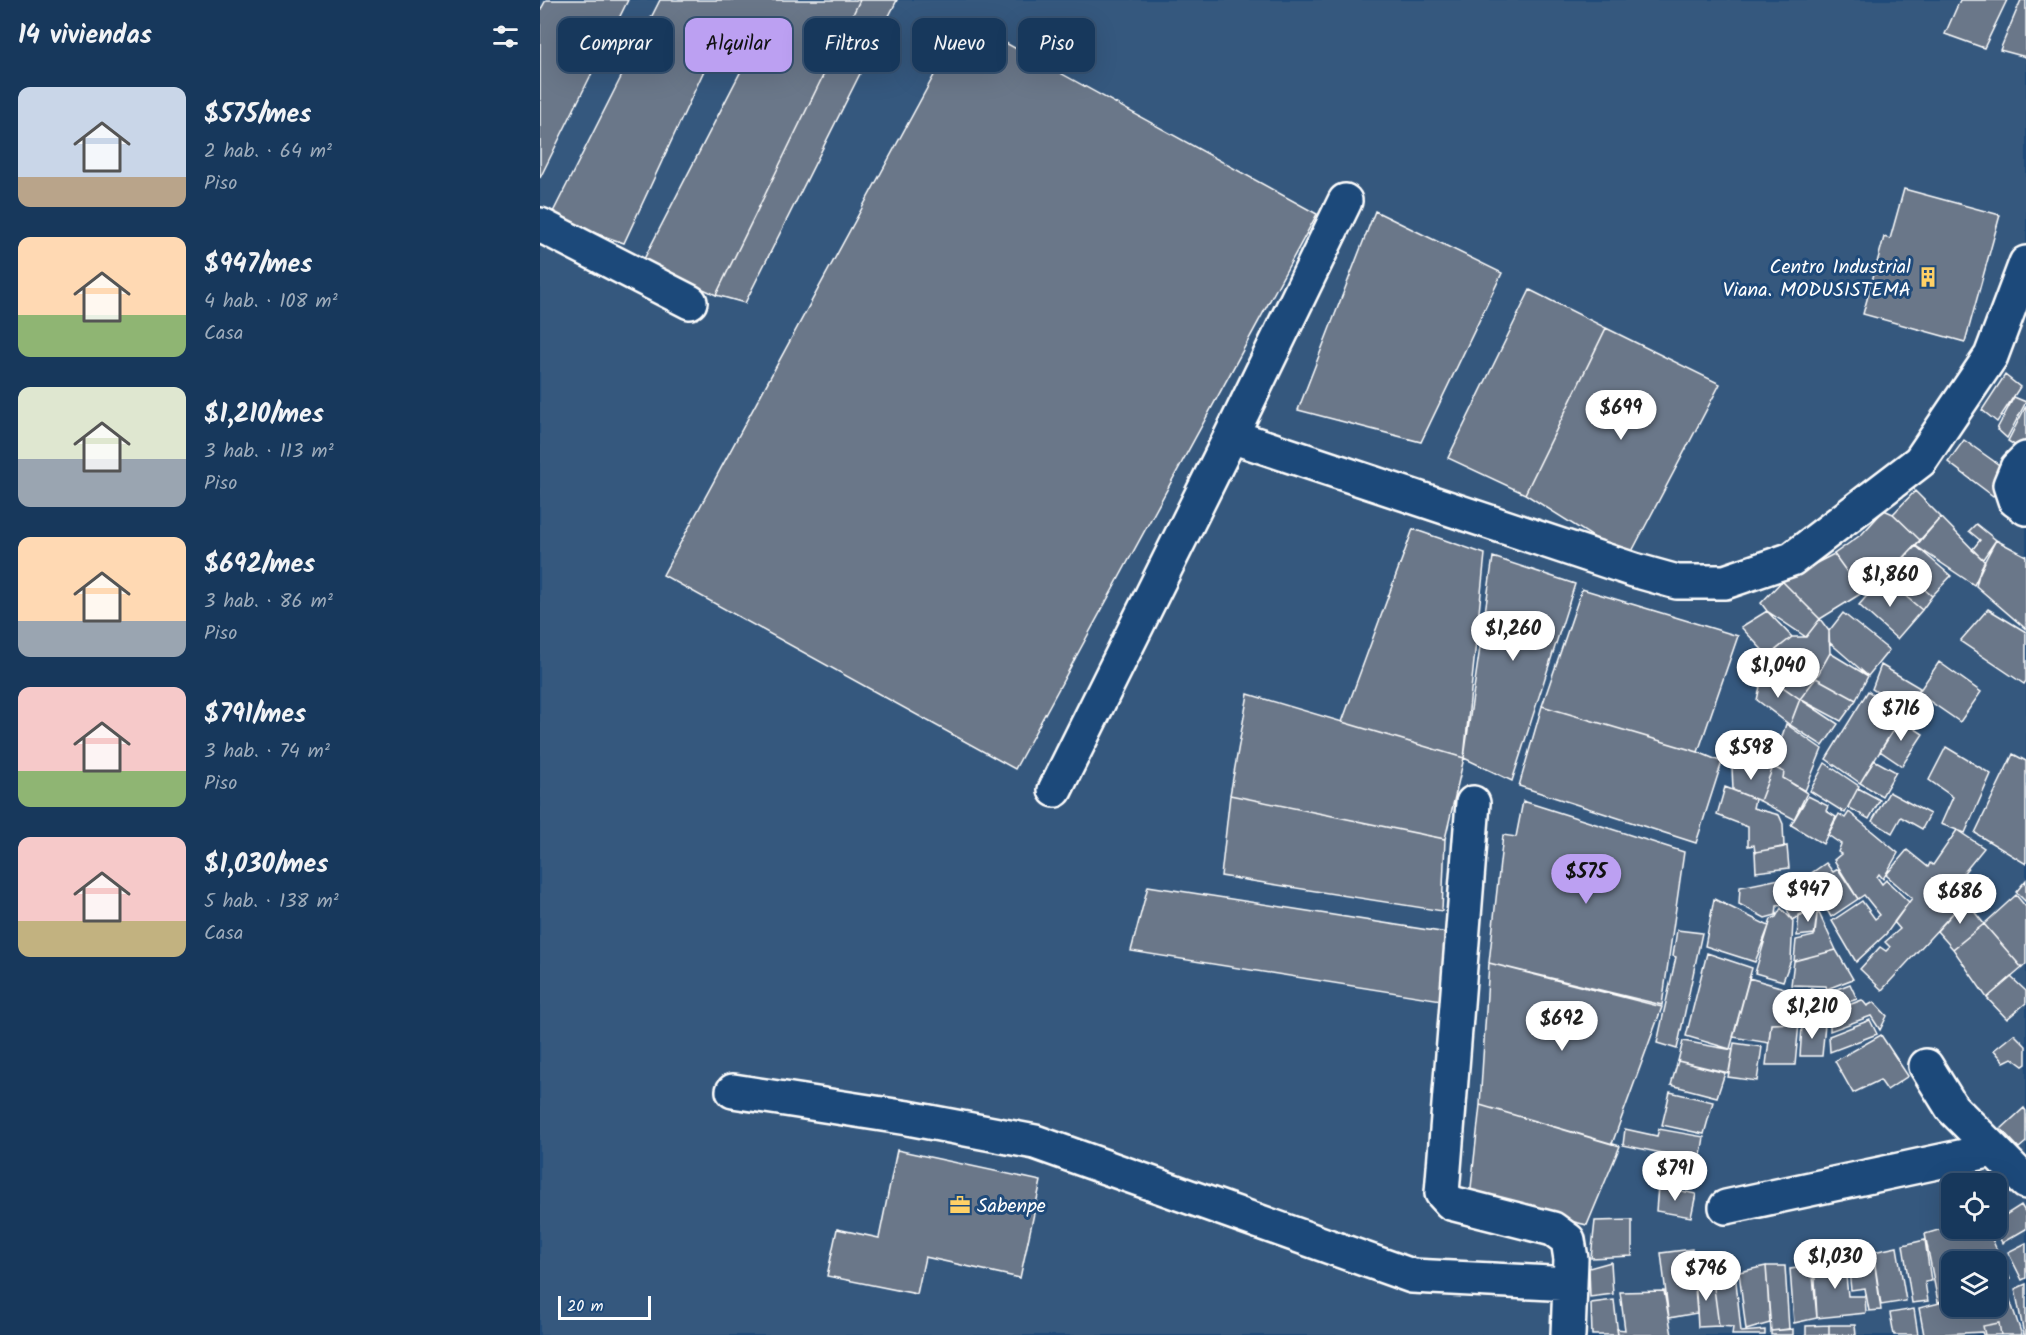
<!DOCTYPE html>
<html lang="es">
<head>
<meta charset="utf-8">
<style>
	:root { --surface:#17385c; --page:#244365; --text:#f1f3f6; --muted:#9eacbb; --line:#365272; --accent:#bca0f2 }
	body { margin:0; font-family:Kalam,sans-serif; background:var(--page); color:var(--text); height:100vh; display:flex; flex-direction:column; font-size:22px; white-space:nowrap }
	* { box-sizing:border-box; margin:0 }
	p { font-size:20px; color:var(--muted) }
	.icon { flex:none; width:33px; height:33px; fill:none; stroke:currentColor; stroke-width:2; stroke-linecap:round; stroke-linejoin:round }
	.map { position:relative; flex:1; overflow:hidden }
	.panel { display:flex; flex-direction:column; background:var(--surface); width:540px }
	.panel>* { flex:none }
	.top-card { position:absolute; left:18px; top:18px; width:570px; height:54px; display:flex; gap:12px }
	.tools { position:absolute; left:1401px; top:1173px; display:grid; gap:12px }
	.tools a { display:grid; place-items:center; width:66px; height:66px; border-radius:12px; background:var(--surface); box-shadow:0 6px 24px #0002,0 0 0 2px var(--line); font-size:30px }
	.scale { position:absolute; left:18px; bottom:15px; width:93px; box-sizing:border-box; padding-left:6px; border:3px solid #fff; border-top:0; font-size:16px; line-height:21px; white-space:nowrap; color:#fff; -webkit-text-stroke:4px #1f4a7a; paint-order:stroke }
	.price { position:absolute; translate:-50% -51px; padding:0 14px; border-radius:21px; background:#fff; color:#222; font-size:20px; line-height:39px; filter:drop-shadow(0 2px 3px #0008) }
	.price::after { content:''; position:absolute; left:50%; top:36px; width:18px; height:14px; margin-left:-9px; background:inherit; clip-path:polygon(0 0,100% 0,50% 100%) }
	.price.active { background:var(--accent); color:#111 }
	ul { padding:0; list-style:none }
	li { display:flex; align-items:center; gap:18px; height:150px; padding:0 18px }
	li span { display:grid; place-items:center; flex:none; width:168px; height:120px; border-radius:12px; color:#555 }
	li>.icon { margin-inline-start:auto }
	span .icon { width:72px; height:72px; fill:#fffc; stroke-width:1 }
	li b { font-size:26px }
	h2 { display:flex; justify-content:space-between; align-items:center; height:72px; padding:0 18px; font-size:26px }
	.pill { padding:0 21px; border-radius:12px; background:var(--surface); box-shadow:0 6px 24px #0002,0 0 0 2px var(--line); font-size:21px; line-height:54px }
	.pill.active { background:var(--accent); color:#111 }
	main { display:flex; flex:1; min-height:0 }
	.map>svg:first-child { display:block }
	.built { fill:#36587e; fill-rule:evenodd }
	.building { fill:#6a7789; stroke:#fff; stroke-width:1.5 }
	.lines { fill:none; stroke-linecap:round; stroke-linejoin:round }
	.minor-casing { stroke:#fff; stroke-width:38 }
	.minor { stroke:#1f4a7a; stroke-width:33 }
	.labels { text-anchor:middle; stroke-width:6; stroke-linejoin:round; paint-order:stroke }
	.poi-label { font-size:20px; fill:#fff; stroke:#1f4a7a; text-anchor:end }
</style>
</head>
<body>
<main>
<section class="panel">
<h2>14 viviendas<svg class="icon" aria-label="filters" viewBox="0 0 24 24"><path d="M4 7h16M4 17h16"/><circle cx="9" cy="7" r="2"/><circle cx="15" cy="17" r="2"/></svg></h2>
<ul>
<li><span style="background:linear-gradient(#c9d6e8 75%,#b9a48a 0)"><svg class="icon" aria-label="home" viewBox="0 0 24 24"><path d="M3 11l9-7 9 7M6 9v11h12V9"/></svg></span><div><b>$575/mes</b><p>2 hab. · 64 m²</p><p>Piso</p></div></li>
<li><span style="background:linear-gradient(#ffd9b3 65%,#8fb573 0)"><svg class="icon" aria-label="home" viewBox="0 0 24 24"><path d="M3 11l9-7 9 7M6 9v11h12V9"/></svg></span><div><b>$947/mes</b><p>4 hab. · 108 m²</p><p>Casa</p></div></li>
<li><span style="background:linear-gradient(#dfe7d0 60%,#9aa5b1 0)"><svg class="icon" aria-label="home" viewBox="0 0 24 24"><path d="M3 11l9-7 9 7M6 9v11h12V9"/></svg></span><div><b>$1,210/mes</b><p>3 hab. · 113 m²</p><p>Piso</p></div></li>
<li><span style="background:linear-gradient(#ffd9b3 70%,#9aa5b1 0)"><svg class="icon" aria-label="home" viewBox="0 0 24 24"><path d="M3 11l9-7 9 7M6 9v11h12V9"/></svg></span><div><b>$692/mes</b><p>3 hab. · 86 m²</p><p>Piso</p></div></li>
<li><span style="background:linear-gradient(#f6c9c9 70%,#8fb573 0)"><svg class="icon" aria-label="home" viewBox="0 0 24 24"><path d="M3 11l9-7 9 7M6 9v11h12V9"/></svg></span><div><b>$791/mes</b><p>3 hab. · 74 m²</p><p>Piso</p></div></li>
<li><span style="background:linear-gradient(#f6c9c9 70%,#c2b280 0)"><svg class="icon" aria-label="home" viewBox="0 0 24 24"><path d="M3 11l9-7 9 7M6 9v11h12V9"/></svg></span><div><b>$1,030/mes</b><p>5 hab. · 138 m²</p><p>Casa</p></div></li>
</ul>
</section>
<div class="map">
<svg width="1486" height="1335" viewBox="0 0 1486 1335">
	<rect width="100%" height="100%" fill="#1f4a7a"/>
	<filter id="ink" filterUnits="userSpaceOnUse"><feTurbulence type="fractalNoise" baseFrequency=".0167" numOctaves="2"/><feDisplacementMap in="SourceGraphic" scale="12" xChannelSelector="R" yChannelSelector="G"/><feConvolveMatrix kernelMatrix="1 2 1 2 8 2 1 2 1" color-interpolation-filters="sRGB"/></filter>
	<g filter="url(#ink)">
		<!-- built -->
		<path class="built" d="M0,0H1486V1316L1464,1326L1434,1335H0ZM1412,1184H1456V1228H1412ZM1412,1262H1456V1306H1412Z"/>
		<!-- building -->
		<path class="building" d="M6,0H88L0,178V11Z
			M120,0H320L176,295L103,261L205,63L174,49L84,243L10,218Z
			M320,0H357L205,303L176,295Z
			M1420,0H1467L1444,48L1405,34Z
			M1481,0H1486V57L1460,50Z
			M424,20L777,214L475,769L123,575Z
			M1364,189L1460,215L1425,342L1323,314L1344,237L1350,239Z
			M835,211L962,273L881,442L758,410Z
			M990,290L1066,328L985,494L908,458Z
			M1066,328L1180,384L1088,559L985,494Z
			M1465,375L1480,387L1457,422L1442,410Z
			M1474,397L1486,402L1467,438L1457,429Z
			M1486,406V448L1484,451L1468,441Z
			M1424,440L1469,472L1453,496L1408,462Z
			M1375,491L1401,517L1380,540L1353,514Z
			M1344,510L1353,514L1380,540L1357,565L1392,596L1382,610L1343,577L1322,593L1294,554L1322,534Z
			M1401,517L1445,562L1434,585L1376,546Z
			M1436,524L1456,540L1443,559L1432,550L1440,540L1429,531Z
			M873,529L945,554L924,758L802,722Z
			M1456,540L1486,556V629L1436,586L1440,570Z
			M1376,546L1411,576L1392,596L1357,565Z
			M1294,554L1322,593L1280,619L1242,581Z
			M953,557L1035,584L972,781L924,758Z
			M1343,577L1382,610L1357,639L1319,605Z
			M1242,581L1280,619L1266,637L1227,611L1221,603Z
			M1042,589L1198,636L1158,752L1002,706Z
			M1448,609L1486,632V681L1484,684L1420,641Z
			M1227,611L1252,637L1228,656L1201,627Z
			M1303,613L1349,650L1328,676L1289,642V631Z
			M1280,619L1289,631L1290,653L1276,678L1260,699L1214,667L1252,637H1266Z
			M1290,653L1328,676L1316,700L1276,678Z
			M1399,662L1441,692L1420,722L1378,693Z
			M1341,665L1380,688L1365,710L1332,689Z
			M1223,673L1260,699L1250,725L1217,700Z
			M1276,678L1316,700L1301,721L1260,699Z
			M1328,691L1362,717L1320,783L1286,759Z
			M708,694L924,758L905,839L690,795Z
			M1260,699L1298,724L1283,746L1250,725Z
			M1002,706L1158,752L1182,762L1156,843L979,786Z
			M1360,719L1383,734L1362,766L1340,751Z
			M1246,724L1282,749L1265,791L1243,778L1244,772L1233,767V764Z
			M1406,747L1451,774L1425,833L1401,824L1413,797L1389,780Z
			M1473,754L1486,761V864L1435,833Z
			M1334,760L1356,772L1342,796L1320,783Z
			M1285,763L1319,786L1305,813L1270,791Z
			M1192,767H1233L1220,801L1193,790Z
			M1233,767L1244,772L1243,778L1267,793L1254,819L1220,801Z
			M1185,787L1215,799L1213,808L1239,815L1243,824L1244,847L1215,852L1214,845L1208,846V827L1177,815Z
			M1318,788L1340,800L1329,819L1308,807Z
			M1349,792L1390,814L1382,829L1361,817L1352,833L1332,821Z
			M690,795L905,839L902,911L681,876Z
			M1268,796L1288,806L1286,811L1296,817L1283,844L1251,825Z
			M983,801L1144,852L1122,1005L949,963L963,835L976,837Z
			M1309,812L1358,853L1343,879L1339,874L1337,877L1342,884L1346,880L1369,902L1346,934L1316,962L1292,921L1322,901L1335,919L1340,915L1324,895L1318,899L1294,860L1301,854L1298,852L1301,844L1288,835L1299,814L1305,818Z
			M1417,830L1444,848L1413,886L1425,900L1342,990L1320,969L1340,947L1346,951L1350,947L1345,942L1360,929L1354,922L1372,898L1346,875L1367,850L1388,867L1390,863L1393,865Z
			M1247,846L1249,868L1216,872L1215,852Z
			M1286,863L1293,872L1298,869L1318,899L1291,917L1273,886L1278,881L1270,874Z
			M1259,875L1277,907L1252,920L1245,905L1237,906L1236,915L1225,918L1199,904L1200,887Z
			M1486,880V902L1476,892Z
			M608,886L907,933L901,1000L591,951Z
			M1476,895L1486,907V964L1482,968L1444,924Z
			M1174,899L1229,926L1215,962L1165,946Z
			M1425,900L1444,924L1413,949L1397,931Z
			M1277,907L1279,913L1277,914L1275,934L1257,936L1259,915Z
			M1241,908L1253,921L1251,960L1243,981L1215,973L1231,919L1236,917Z
			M1279,913L1296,950L1254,961L1256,940L1274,936L1277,914Z
			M1444,924L1482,968L1447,998L1413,949Z
			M1137,930L1162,933L1137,1049L1117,1043L1136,957L1133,956Z
			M1296,950L1313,979L1287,989L1286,986L1251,985L1254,961Z
			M1167,953L1212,968L1190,1049L1146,1036Z
			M949,963L1122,1007L1072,1144L940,1105Z
			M1471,977L1486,991V1003L1467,1019L1447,998Z
			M1209,978L1265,994L1259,1023L1231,1024L1229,1043L1193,1037Z
			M1310,984L1317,999L1288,1009L1284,1020H1266L1272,988L1284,994Z
			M1322,1000L1327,1006L1334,1002L1347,1016L1340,1030L1331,1016L1290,1031V1012Z
			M1330,1020L1337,1034L1290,1052L1289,1036Z
			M1259,1023L1255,1065H1226L1231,1024Z
			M1285,1024L1282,1056H1260L1262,1026Z
			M1474,1034L1486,1046V1064L1483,1066L1472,1058L1464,1062L1454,1050Z
			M1341,1035L1368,1076L1347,1090L1340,1080L1313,1093L1295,1061Z
			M1143,1041L1193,1050L1189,1073L1138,1061Z
			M1194,1043L1222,1047L1217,1081L1188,1077Z
			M1138,1061L1185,1073L1177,1097L1131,1085Z
			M1130,1092L1173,1102L1164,1134L1122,1125Z
			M940,1105L1080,1146L1047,1225L930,1197Z
			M1484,1108L1486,1111V1142L1479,1148L1461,1129Z
			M1085,1129L1117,1136L1119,1129L1164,1137L1160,1161L1083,1145Z
			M357,1150L501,1181L480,1278L385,1257L377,1294L287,1276L297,1229L339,1238Z
			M1135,1161L1160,1163L1156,1187L1131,1185Z
			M1118,1186L1156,1194L1151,1217L1116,1211Z
			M1481,1205L1486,1213V1229L1462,1243L1455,1228H1456V1221Z
			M1092,1220V1256L1051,1258L1055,1221Z
			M1412,1226V1228H1447L1470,1279L1456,1283V1262H1412V1298L1398,1302L1385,1234Z
			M1385,1240L1391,1281L1385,1282L1388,1301L1372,1303L1363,1245Z
			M1486,1243V1278L1482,1280L1468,1252Z
			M1332,1245L1341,1310L1329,1311L1325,1288L1311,1290L1307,1250Z
			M1357,1247L1366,1301L1341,1305L1333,1252Z
			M1152,1249L1157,1313L1129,1318L1121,1253Z
			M1304,1256L1308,1296H1325L1326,1313L1277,1318L1274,1260Z
			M1071,1262L1073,1294L1050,1297L1049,1268Z
			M1226,1266L1230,1323L1206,1330L1199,1272Z
			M1226,1266H1245L1249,1329L1231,1331Z
			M1272,1266L1277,1318L1254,1323L1250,1269Z
			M1195,1271L1201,1332L1225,1330V1335H1192L1193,1327L1179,1326L1172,1273Z
			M1172,1273L1179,1326L1158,1327L1155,1277Z
			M1486,1284V1335H1484L1475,1289Z
			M1465,1286L1482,1335H1443L1442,1332L1384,1335L1379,1308L1412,1300V1306H1456V1288Z
			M1124,1291L1132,1335H1078L1077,1329L1085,1330L1080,1292Z
			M1074,1300L1078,1335H1052L1051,1303Z
			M1374,1309L1378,1335H1354L1350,1313Z
			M1459,1323L1461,1335H1445L1443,1326Z
			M1289,1325V1335H1266V1326Z
			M1289,1325H1315L1316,1335H1289Z
			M1253,1329V1335H1231V1331Z"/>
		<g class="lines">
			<!-- minor casing -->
			<g class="minor-casing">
				<path id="minor" d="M0,225L150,302
					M691,436L1094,570L1137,582H1185L1252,559L1380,461L1451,356L1486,263
					M1486,459L1477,468L1470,485L1475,500L1486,508
					M515,790L691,436L805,201
					M933,803L902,1193L911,1203L1013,1229L1028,1240L1031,1259L1028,1335
					M1386,1066L1412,1108L1486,1182
					M193,1091L368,1118L495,1142L872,1276L1030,1284
					M1186,1207L1453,1150"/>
			</g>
			<!-- minor -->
			<use href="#minor" class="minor"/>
		</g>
	</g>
	<!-- icons -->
	<defs>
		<g id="building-bare" transform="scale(1.62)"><path d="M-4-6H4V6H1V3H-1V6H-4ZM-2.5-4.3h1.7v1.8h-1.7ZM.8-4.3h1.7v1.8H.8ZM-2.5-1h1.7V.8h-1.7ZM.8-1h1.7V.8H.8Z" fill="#ffd166" stroke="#1f4a7a" stroke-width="2.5" paint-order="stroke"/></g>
		<g id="office-bare" transform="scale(1.62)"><path d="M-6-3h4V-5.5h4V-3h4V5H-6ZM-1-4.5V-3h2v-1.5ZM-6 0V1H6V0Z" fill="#ffd166" stroke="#1f4a7a" stroke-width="2.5" paint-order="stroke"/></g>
	</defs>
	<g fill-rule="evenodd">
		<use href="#building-bare" x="1388" y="277"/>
		<use href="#office-bare" x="420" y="1205"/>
	</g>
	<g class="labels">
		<!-- poi labels -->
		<g class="poi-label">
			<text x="1371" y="273">Centro Industrial<tspan x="1371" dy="23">Viana. MODUSISTEMA</tspan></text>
			<text x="437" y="1212" text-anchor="start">Sabenpe</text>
		</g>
	</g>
</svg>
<div class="tools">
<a><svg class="icon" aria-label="locate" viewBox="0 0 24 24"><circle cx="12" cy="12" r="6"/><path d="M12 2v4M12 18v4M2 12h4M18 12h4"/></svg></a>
<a><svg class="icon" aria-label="layers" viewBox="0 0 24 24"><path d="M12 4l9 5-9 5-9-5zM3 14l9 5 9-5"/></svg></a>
</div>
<div class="scale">20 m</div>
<b class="price" style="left:1081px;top:441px">$699</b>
<b class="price" style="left:1350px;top:608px">$1,860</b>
<b class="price" style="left:973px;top:662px">$1,260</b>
<b class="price" style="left:1238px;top:699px">$1,040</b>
<b class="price" style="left:1361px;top:742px">$716</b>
<b class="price" style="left:1211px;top:781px">$598</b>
<b class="price active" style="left:1046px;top:905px">$575</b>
<b class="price" style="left:1268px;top:923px">$947</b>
<b class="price" style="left:1420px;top:925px">$686</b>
<b class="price" style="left:1272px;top:1040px">$1,210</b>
<b class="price" style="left:1022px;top:1052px">$692</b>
<b class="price" style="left:1135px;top:1202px">$791</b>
<b class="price" style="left:1295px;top:1290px">$1,030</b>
<b class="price" style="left:1166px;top:1302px">$796</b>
<div class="top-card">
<a class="pill">Comprar</a>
<a class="pill active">Alquilar</a>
<a class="pill">Filtros</a>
<a class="pill">Nuevo</a>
<a class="pill">Piso</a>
</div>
</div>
</main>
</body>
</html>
